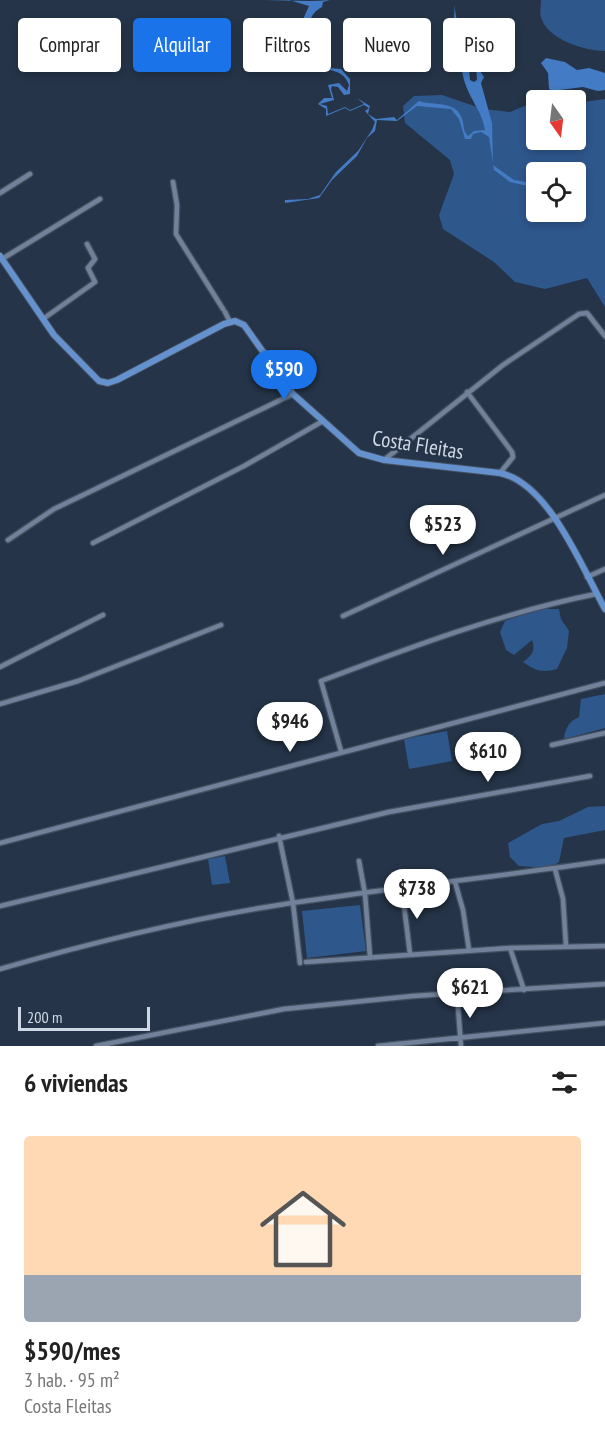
<!DOCTYPE html>
<html lang="es">
<head>
<meta charset="utf-8">
<style>
	:root { --surface:#fff; --page:#f6f6f6; --text:#222; --muted:#767676; --accent:#1a73e8 }
	body { margin:0; font-family:"PT Sans Narrow",sans-serif; background:var(--page); color:var(--text); height:100vh; display:flex; flex-direction:column; font-size:22px; white-space:nowrap }
	* { box-sizing:border-box; margin:0 }
	p { font-size:20px; color:var(--muted) }
	.icon { flex:none; width:33px; height:33px; fill:none; stroke:currentColor; stroke-width:2; stroke-linecap:round; stroke-linejoin:round }
	.map { position:relative; height:1046px; overflow:hidden }
	.drawer { display:flex; flex-direction:column; background:var(--surface); flex:1 }
	.drawer>* { flex:none }
	.top-card { position:absolute; left:18px; top:18px; width:570px; height:54px; display:flex; gap:12px }
	.needle { width:39px; rotate:166deg }
	.fabs { position:absolute; left:526px; top:90px; display:grid; gap:12px }
	.fabs a { display:grid; place-items:center; width:60px; height:60px; border-radius:6px; background:var(--surface); box-shadow:0 3px 9px #0003; font-size:30px }
	.scale { position:absolute; left:18px; bottom:15px; width:132px; box-sizing:border-box; padding-left:6px; border:3px solid #ced8e5; border-top:0; font-size:16px; line-height:21px; white-space:nowrap; color:#ced8e5; -webkit-text-stroke:4px #253448; paint-order:stroke }
	.price { position:absolute; translate:-50% -51px; padding:0 14px; border-radius:21px; background:#fff; color:#222; font-size:20px; line-height:39px; filter:drop-shadow(0 2px 3px #0008) }
	.price::after { content:''; position:absolute; left:50%; top:36px; width:18px; height:14px; margin-left:-9px; background:inherit; clip-path:polygon(0 0,100% 0,50% 100%) }
	.price.current { background:var(--accent); color:#fff }
	ul { padding:0; list-style:none }
	li { display:grid; align-content:center; gap:12px; height:318px; padding:0 24px }
	li span { display:grid; place-items:center; height:186px; border-radius:6px; color:#555 }
	li>.icon { margin-inline-start:auto }
	span .icon { width:108px; height:108px; fill:#fffc; stroke-width:1 }
	li b { font-size:26px }
	h2 { display:flex; justify-content:space-between; align-items:center; height:72px; padding:0 24px; font-size:26px }
	.pill { padding:0 21px; border-radius:6px; background:var(--surface); box-shadow:0 3px 9px #0003; font-size:21px; line-height:54px }
	.pill.current { background:var(--accent); color:#fff }
	.map>svg:first-child { display:block }
	.green { fill:#2e578c; fill-rule:evenodd }
	.water { fill:#437bc4 }
	.lines { fill:none; stroke-linecap:round; stroke-linejoin:round }
	.minor-casing { stroke:#435061; stroke-width:7 }
	.major-casing { stroke:#435061; stroke-width:8 }
	.minor { stroke:#708199; stroke-width:4.5 }
	.major { stroke:#6592ce; stroke-width:6 }
	.labels { text-anchor:middle; stroke-width:5; stroke-linejoin:round; paint-order:stroke }
	.street-label { font-size:21px; fill:#ced8e5; stroke:#253448 }
</style>
</head>
<body>
<div class="map">
<svg width="605" height="1046" viewBox="0 0 605 1046">
	<rect width="100%" height="100%" fill="#253448"/>
	<!-- green -->
	<path class="green" d="M541,0H605V51C585,51 550,40 542,20C539,14 541,6 541,0Z
		M442,95L483,109L510,112L537,101V140H576V103L605,99V307L587,278L545,289L515,282L494,262L443,229L439,215L454,174L450,160L405,123L403,106L414,96ZM537,172H576V212H537Z
		M537,609H559L561,619L569,631L567,648L557,669C542,673 536,671 523,662C532,655 536,651 532,640L514,655L506,650L500,632L505,621Z
		M605,694V728L564,739C565,729 569,721 579,717L581,699Z
		M447,731L452,761L409,769L404,739Z
		M605,806V830L564,838L559,862L550,868L519,866L510,857L508,843L542,824L559,821L588,807Z
		M225,856L230,883L212,885L208,859Z
		M360,905L366,951L307,958L302,911Z"/>
	<!-- water -->
	<path class="water" d="M263,0C287,0 308,2 330,0L323,2L322,7C307,15 310,26 307,40L298,46C303,56 311,57 317,67L341,69L350,79V94L344,95L338,87L332,86L331,89L334,100L320,104L327,106L328,114L345,107L350,110L364,104L357,98L370,106L368,114L376,119L394,117L397,120L419,101C433,106 457,100 462,119C465,126 462,130 468,136L474,131L485,130C482,109 465,95 462,70L466,66L468,68L469,63L454,21L455,0C454,15 458,24 463,38C468,52 469,67 470,80L474,82L477,80L476,65L484,77L481,83L492,123L493,165L514,180L537,184V188L510,182L494,170L489,137L481,132L473,134L471,139H465L459,119L451,109L417,106L397,121L377,120L375,131L367,138L357,156L332,180L319,198L285,203V200L308,199L320,195L336,172L358,151L372,130L375,122L365,111L369,108L364,105L350,111L345,108L326,116V109L318,104L324,98H332L328,85L339,83L347,91L349,85C343,69 330,70 315,69L309,61H303L294,43L305,39L304,17L309,6L289,0Z
		M546,58L565,62L577,70L589,68L605,73V90L598,91L583,87L552,91L549,89L548,73L541,63Z"/>
	<g class="lines">
		<!-- minor casing -->
		<g class="minor-casing">
			<path id="minor" d="M173,182L177,205L176,234L223,309
				M0,193L30,174
				M2,259L100,199
				M225,312L230,322
				M43,319L95,282L88,268L95,259L87,244
				M467,392L512,452L513,457L500,473
				M384,460L503,365L579,314L587,313L605,336
				M8,540L54,509L293,394
				M93,543L244,466L323,421
				M587,577L605,569
				M343,616L605,495
				M0,667L103,615
				M0,704L78,681L221,625
				M552,745L605,733
				M341,751L321,681C411,647 501,613 596,594
				M279,836L293,903L300,963
				M0,843L605,683
				M359,861L365,894L370,957
				M555,869L563,899L566,946
				M455,882L463,910L469,950
				M402,889L410,954
				M0,906L389,812L590,776
				M510,948L524,990
				M306,962L510,948L605,946
				M0,969C104,939 213,913 320,899C415,885 510,875 605,861
				M457,994L461,1046
				M96,1046L284,1009L413,996L605,984
				M378,1046L605,1023"/>
		</g>
		<!-- major casing -->
		<g class="major-casing">
			<path id="major" d="M0,256L54,335L99,381L108,383L117,380L224,324L235,321L244,325L293,394L359,453L384,460L500,473C549,483 582,568 605,609"/>
		</g>
		<!-- minor -->
		<use href="#minor" class="minor"/>
		<!-- major -->
		<use href="#major" class="major"/>
	</g>
	<g class="labels">
		<!-- street labels -->
		<g class="street-label">
			<text transform="translate(418 445) rotate(9)" y="7">Costa Fleitas</text>
		</g>
	</g>
</svg>
<div class="fabs">
<a><svg class="needle" viewBox="-14 -14 28 28"><path d="M0-13l5 13h-10z" fill="#e53935"/><path d="M0 13l5-13h-10z" fill="#767676"/></svg></a>
<a><svg class="icon" aria-label="locate" viewBox="0 0 24 24"><circle cx="12" cy="12" r="6"/><path d="M12 2v4M12 18v4M2 12h4M18 12h4"/></svg></a>
</div>
<div class="scale">200 m</div>
<b class="price current" style="left:284px;top:401px">$590</b>
<b class="price" style="left:443px;top:556px">$523</b>
<b class="price" style="left:290px;top:753px">$946</b>
<b class="price" style="left:488px;top:783px">$610</b>
<b class="price" style="left:417px;top:920px">$738</b>
<b class="price" style="left:470px;top:1019px">$621</b>
<div class="top-card">
<a class="pill">Comprar</a>
<a class="pill current">Alquilar</a>
<a class="pill">Filtros</a>
<a class="pill">Nuevo</a>
<a class="pill">Piso</a>
</div>
</div>
<section class="drawer">
<h2>6 viviendas<svg class="icon" aria-label="filters" viewBox="0 0 24 24"><path d="M4 7h16M4 17h16"/><circle cx="9" cy="7" r="2"/><circle cx="15" cy="17" r="2"/></svg></h2>
<ul>
<li><span style="background:linear-gradient(#ffd9b3 75%,#9aa5b1 0)"><svg class="icon" aria-label="home" viewBox="0 0 24 24"><path d="M3 11l9-7 9 7M6 9v11h12V9"/></svg></span><div><b>$590/mes</b><p>3 hab. · 95 m²</p><p>Costa Fleitas</p></div></li>
</ul>
</section>
</body>
</html>
